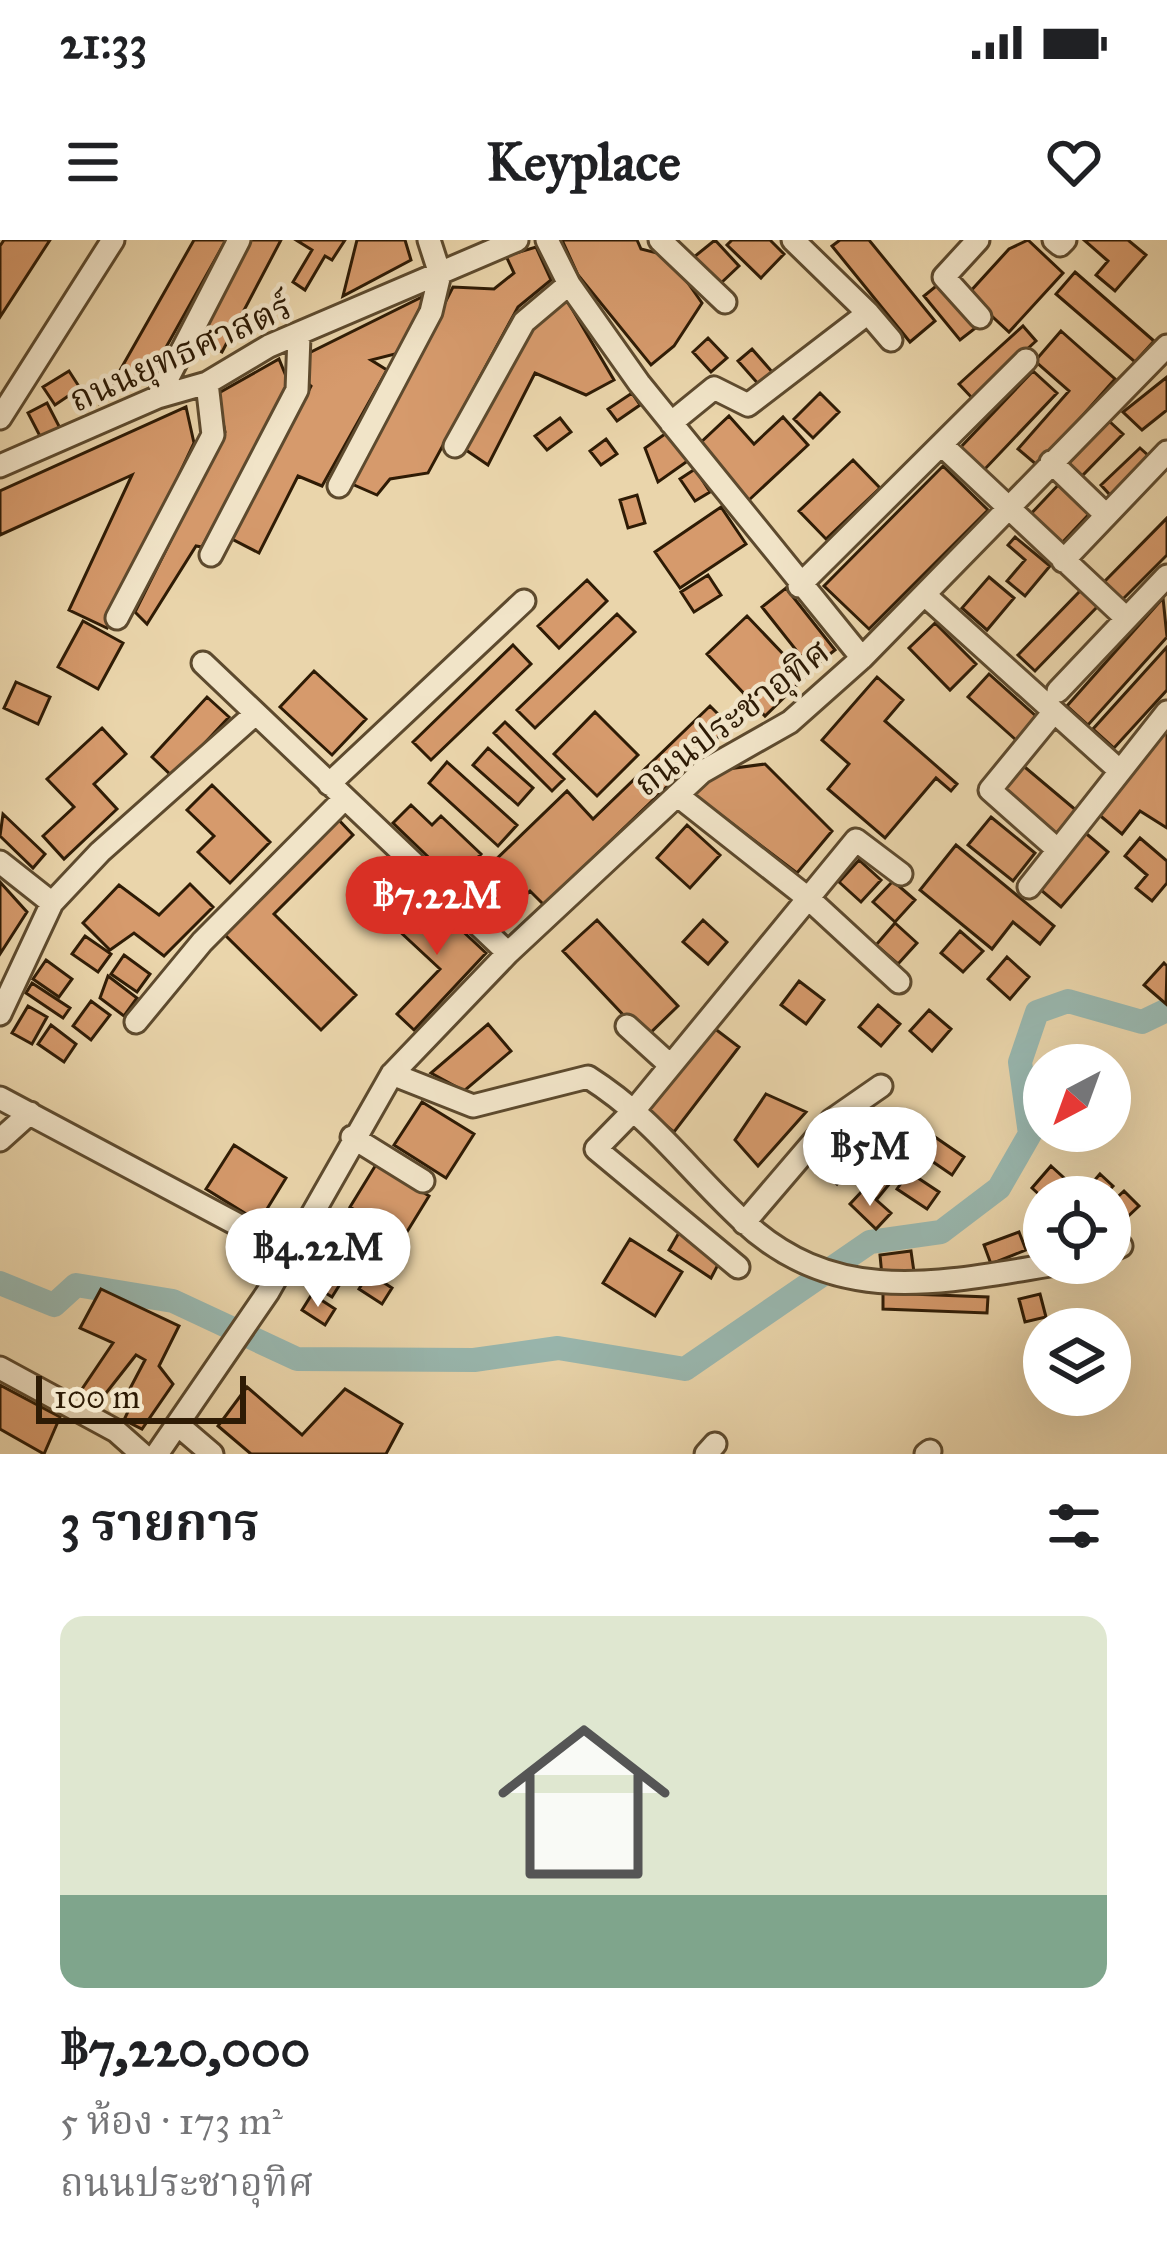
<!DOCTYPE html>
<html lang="th">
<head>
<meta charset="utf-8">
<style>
	:root { --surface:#fff; --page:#f2f2f2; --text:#202124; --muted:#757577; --accent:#d93025 }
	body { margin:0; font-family:"IM FELL Great Primer","Noto Serif Thai",serif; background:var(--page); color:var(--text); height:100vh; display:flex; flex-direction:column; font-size:45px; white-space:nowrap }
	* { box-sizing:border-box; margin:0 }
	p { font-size:39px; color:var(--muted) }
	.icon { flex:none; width:66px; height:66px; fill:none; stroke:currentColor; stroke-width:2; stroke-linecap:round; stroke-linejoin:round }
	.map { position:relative; height:1214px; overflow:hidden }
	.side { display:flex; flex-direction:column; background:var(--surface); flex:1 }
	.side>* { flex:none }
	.needle { width:78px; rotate:221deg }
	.buttons { position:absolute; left:1023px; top:804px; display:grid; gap:24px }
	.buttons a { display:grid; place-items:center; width:108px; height:108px; border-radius:50%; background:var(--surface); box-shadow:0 12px 48px #0002; font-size:60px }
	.scale { position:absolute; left:36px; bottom:30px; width:210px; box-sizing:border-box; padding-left:12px; border:6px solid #2e1b05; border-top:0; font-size:33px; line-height:42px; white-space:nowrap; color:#2e1b05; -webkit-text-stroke:9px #f1e4c8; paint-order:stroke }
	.price { position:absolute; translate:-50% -102px; padding:0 27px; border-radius:42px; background:#fff; color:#222; font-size:39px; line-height:78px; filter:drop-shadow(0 3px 6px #0008) }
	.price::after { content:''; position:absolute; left:50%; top:72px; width:36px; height:27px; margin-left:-18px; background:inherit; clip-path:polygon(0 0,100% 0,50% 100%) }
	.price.on { background:var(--accent); color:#fff }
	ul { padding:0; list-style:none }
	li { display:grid; align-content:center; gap:24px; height:636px; padding:0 60px }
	li span { display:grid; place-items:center; height:372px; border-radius:24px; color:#555 }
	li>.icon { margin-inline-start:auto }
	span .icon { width:216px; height:216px; fill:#fffc; stroke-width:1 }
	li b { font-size:51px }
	h2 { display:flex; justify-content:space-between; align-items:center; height:144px; padding:0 60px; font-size:51px }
	.status { display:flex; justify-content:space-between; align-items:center; height:84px; padding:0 60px; background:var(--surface); direction:ltr }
	.status svg { height:33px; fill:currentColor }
	header { display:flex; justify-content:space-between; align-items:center; height:156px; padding:0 60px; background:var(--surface); font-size:54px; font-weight:700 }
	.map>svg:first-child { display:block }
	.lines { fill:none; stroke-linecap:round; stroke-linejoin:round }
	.river { stroke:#99b8b0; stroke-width:24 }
	.building { fill:#d69a6c; stroke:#2e1b05; stroke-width:3 }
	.minor-casing { stroke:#5d4a2e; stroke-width:27 }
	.minor { stroke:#f1e4c8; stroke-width:21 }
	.labels { text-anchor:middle; stroke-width:9; stroke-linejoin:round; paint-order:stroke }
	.street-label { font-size:36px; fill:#2e1b05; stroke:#f1e4c8 }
</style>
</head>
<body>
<div class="status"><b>21:33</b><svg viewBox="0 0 49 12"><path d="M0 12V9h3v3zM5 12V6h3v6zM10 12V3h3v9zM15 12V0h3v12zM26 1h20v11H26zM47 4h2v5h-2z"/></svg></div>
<header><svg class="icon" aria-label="menu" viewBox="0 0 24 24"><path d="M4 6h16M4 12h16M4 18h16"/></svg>Keyplace<svg class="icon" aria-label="heart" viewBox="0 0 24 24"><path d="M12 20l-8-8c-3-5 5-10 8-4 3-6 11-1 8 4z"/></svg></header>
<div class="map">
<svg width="1167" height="1214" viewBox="0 0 1167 1214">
	<rect width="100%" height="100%" fill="#ead5ab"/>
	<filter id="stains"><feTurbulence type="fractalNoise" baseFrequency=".00167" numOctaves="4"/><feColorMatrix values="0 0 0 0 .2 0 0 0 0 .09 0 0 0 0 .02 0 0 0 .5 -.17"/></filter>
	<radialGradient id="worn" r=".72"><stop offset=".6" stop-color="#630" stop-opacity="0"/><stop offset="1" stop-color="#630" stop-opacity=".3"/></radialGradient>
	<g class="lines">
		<!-- river -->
		<path class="river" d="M0,1043L54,1065L76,1045L173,1061L297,1119L474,1120L558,1108L685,1129L870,1002L941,992L999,948L1030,894L1020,822L1037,772L1068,761L1142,782L1167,770"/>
	</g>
	<!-- building -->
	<path class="building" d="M4,0H50L0,77V6Z
		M194,0H226L150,136L102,162Z
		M249,0H281L222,112L197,99Z
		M296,0H345L332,20L325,16L305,50L293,42L312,10Z
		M357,0H405L411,20L343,56Z
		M562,0H637L641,9L669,16L702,63L674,106L651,125L578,35Z
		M715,0L739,26L720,44L694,17Z
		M732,0H770L784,14L761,38L727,5Z
		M840,0H869L935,81L910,102L832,6Z
		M1028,0L1063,33L1009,92L968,54L1009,9Z
		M1084,0H1128L1146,15L1115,51L1096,35L1108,21Z
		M536,7L551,40L518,67L428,233L390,239L377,255L352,244L453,47L494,49L514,33L506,16Z
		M1075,32L1154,101L1135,122L1056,54Z
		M941,42L978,86L960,100L924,56Z
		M426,55L399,113L371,120L387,130L322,246L298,236L259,313L232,299L311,146L304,140L307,114Z
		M565,57L614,140L586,155L535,133L488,225L463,208L527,91Z
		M1023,86L1036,101L973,159L959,144Z
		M1061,91L1115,139L1038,226L1018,209L1069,151L1035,121Z
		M708,98L727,118L711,132L693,112Z
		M752,109L774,134L760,146L738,121Z
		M279,119L290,146L202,307L196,306L147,384L135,372L225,192L217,154Z
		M69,131L80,148L55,165L43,147Z
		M1033,131L1057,153L984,230L960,208Z
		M1167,137V170L1142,190L1123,172Z
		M632,153L640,165L617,181L608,169Z
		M820,153L839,172L813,198L794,179Z
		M47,163L61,190L42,200L28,173Z
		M186,167L194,203L107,388L69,370L132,235L0,295V251Z
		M729,176L754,204L783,177L808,205L749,260L698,205Z
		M560,178L571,192L547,210L535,196Z
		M1109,181L1123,194L1080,238L1067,225Z
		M665,194L689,220L658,242L645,208Z
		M606,199L617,214L601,225L590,211Z
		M1140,208L1150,217L1110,255L1101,245Z
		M853,220L880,248L826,299L799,271Z
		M943,226L988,270L869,389L824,346Z
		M695,229L710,252L695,261L680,239Z
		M1060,243L1091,272L1058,307L1027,278Z
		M637,255L645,283L628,288L620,260Z
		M721,267L746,304L680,348L655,312Z
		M1167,278V315L1122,360L1104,342Z
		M1015,297L1050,326L1025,356L1007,341L1025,320L1008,305Z
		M708,335L721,355L694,372L681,352Z
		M989,337L1014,358L987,390L962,368Z
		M587,340L607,361L559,408L538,386Z
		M786,348L835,410L811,429L762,367Z
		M1082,349L1098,366L1035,431L1018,415Z
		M1163,358L1167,397L1088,485L1067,466Z
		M617,374L635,392L535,488L517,470Z
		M747,376L805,437L765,476L707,414Z
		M83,381L123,403L98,449L58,427Z
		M935,383L976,424L950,450L909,408Z
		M513,405L531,424L431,520L413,502Z
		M1167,407V450L1114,508L1093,489Z
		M314,431L366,479L332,515L280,467Z
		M989,434L1037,477L1016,500L968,457Z
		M877,437L903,460L885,481L957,544L951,551L936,538L885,598L828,549L849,524L822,500Z
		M16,442L50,457L38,484L4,468Z
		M207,457L229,477L173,537L152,517Z
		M710,466L730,486L544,665L530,651L490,690L457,657L567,551L593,579Z
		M595,472L638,515L597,556L554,514Z
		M505,482L564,539L552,551L494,493Z
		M102,488L126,514L94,544L117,569L64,619L43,596L74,567L47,539Z
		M1167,489V588L1140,571L1122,594L1097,573Z
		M488,508L533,548L518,565L473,525Z
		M447,522L517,585L498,606L429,543Z
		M1020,523L1077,571L1053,599L996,551Z
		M765,524L832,591L797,633L693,554L720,530Z
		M212,545L270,602L230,643L198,612L214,596L187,570Z
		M411,565L432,585L441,576L481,614L463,633L457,627L448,636L393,583Z
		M3,574L45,614L33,628L0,596Z
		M336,577L353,595L274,674L356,755L321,790L221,691Z
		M991,577L1035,613L1013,641L968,605Z
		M687,585L720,615L690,648L657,618Z
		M1082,590L1108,612L1061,667L1035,645Z
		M1140,598L1167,621V643L1152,661L1136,648L1147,635L1125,616Z
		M956,605L1054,686L1040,704L1013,682L992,709L920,650Z
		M859,620L881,640L861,662L839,642Z
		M893,641L915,660L895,682L873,662Z
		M0,642L27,672L0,714Z
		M190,644L213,667L164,716L134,693L110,710L83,683L119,645L159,675Z
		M426,657L486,713L414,790L397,774L440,729L397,689Z
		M597,680L678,766L645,798L563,711Z
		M703,680L727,702L708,724L683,702Z
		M895,683L917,703L898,724L876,705Z
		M960,691L983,711L963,732L941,713Z
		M85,696L111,714L98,732L72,714Z
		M124,715L150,734L137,752L111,734Z
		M1007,717L1029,737L1010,759L988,739Z
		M46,720L72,739L59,757L33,739Z
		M1164,723L1167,726L1166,764L1144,745Z
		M108,736L137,758L124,776L100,758Z
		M799,741L824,760L806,784L781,765Z
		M32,743L70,768L63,778L26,753Z
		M91,761L110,775L91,800L73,786Z
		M878,765L900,784L881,806L859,787Z
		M28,766L47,777L32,804L12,793Z
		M929,770L951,789L932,811L910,791Z
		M488,784L511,811L464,851L431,833Z
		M51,785L76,804L64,822L38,804Z
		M710,785L739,807L674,892L645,869Z
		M766,854L806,872L758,926L735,900Z
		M422,862L474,894L446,938L394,905Z
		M840,887L866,910L837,944L811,920Z
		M935,897L964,917L952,935L923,915Z
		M234,905L286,938L259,982L206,949Z
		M377,923L429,956L402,1000L350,967Z
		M1051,926L1073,946L1063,957L1044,959L1032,948Z
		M874,927L891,942L877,959L860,944Z
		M909,932L939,952L927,969L897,949Z
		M1100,934L1113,946L1103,957H1080Z
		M864,949L891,973L876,989L850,964Z
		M1124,951L1139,966L1122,982L1110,964Z
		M680,991L721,1019L711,1038L669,1010Z
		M1019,992L1026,1010L991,1024L984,1005Z
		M630,999L682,1032L655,1076L603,1043Z
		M911,1011L914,1032L882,1036L880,1015Z
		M319,1026L342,1041L332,1057L308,1042Z
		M369,1033L392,1048L382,1064L359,1049Z
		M101,1049L179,1086L159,1126L173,1144L142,1189L124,1180L131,1165L125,1158L145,1120L136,1115L99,1162L80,1152L113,1103L80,1088Z
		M883,1053L988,1057L987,1073L883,1069Z
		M312,1054L335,1069L325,1085L302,1070Z
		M1040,1054L1046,1077L1025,1082L1019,1059Z
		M0,1145L60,1177L44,1214L0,1189Z
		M247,1147L302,1195L345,1149L402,1184L386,1214H251L218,1186Z"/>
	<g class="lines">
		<!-- minor casing -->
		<g class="minor-casing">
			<path id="minor" d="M547,0L569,44L639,143L862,418
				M660,0L725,62
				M978,0L944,37L980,77
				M1054,0L1060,5L1065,0
				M868,73L891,100
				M158,157L239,0
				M0,178L113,0
				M671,183L714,148L748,165L868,73L793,0
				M455,206L524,82L569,44
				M943,206L1126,378
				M1051,222L1106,275
				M0,226L158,157L207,143L269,106L517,0
				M339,246L431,72L440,34L429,0
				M211,315L297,150L299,96
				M1063,321L1167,212
				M799,346L1026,120
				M926,356L1120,531
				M117,378L213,195L207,143
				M203,423L508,713
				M1058,451L1167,336
				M1053,473L990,550L1058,610
				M329,544L524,361
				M677,555L809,659L899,742
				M0,622L52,663
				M1029,647L1167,472
				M0,774L52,663L100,612L255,474
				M136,782L202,702L344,559
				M627,786L670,825
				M392,834L473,866L588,837C654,879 686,928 742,980C838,1071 947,1041 1063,1023
				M0,858L291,1013
				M352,897L423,941
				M0,900L30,873
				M744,983L832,880L881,846
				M1110,1011L1121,1006
				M738,1027L596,909L636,868L856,600L901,634
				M0,1128L116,1191L142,1214
				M178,1185L212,1214
				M157,1214L268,1052L392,834L508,713L702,532L790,482L862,418L1167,106
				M706,1214L715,1204
				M926,1214L930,1211"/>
		</g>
		<!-- minor -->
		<use href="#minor" class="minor"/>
	</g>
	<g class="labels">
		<!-- street labels -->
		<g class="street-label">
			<text transform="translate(180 112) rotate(-24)" y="13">ถนนยุทธศาสตร์</text>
			<text transform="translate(731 477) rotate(-37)" y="13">ถนนประชาอุทิศ</text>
		</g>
	</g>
	<rect width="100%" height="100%" filter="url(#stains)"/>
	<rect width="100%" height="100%" fill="url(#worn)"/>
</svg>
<div class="buttons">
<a><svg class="needle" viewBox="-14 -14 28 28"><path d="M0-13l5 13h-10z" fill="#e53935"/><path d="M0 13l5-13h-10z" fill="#757577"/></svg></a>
<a><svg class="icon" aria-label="locate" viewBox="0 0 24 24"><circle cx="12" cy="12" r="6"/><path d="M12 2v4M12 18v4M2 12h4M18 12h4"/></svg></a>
<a><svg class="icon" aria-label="layers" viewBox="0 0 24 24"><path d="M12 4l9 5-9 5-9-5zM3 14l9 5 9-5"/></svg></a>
</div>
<div class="scale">100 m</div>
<b class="price on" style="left:437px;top:718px">฿7.22M</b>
<b class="price" style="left:870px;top:969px">฿5M</b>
<b class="price" style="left:318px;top:1070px">฿4.22M</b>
</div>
<section class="side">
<h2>3 รายการ<svg class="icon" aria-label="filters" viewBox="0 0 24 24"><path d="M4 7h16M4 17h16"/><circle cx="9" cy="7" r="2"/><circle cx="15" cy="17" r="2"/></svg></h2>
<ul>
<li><span style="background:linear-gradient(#dfe7d0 75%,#7fa58c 0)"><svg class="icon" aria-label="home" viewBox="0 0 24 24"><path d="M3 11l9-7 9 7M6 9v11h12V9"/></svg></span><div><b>฿7,220,000</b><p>5 ห้อง · 173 m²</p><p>ถนนประชาอุทิศ</p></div></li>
</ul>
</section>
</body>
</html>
